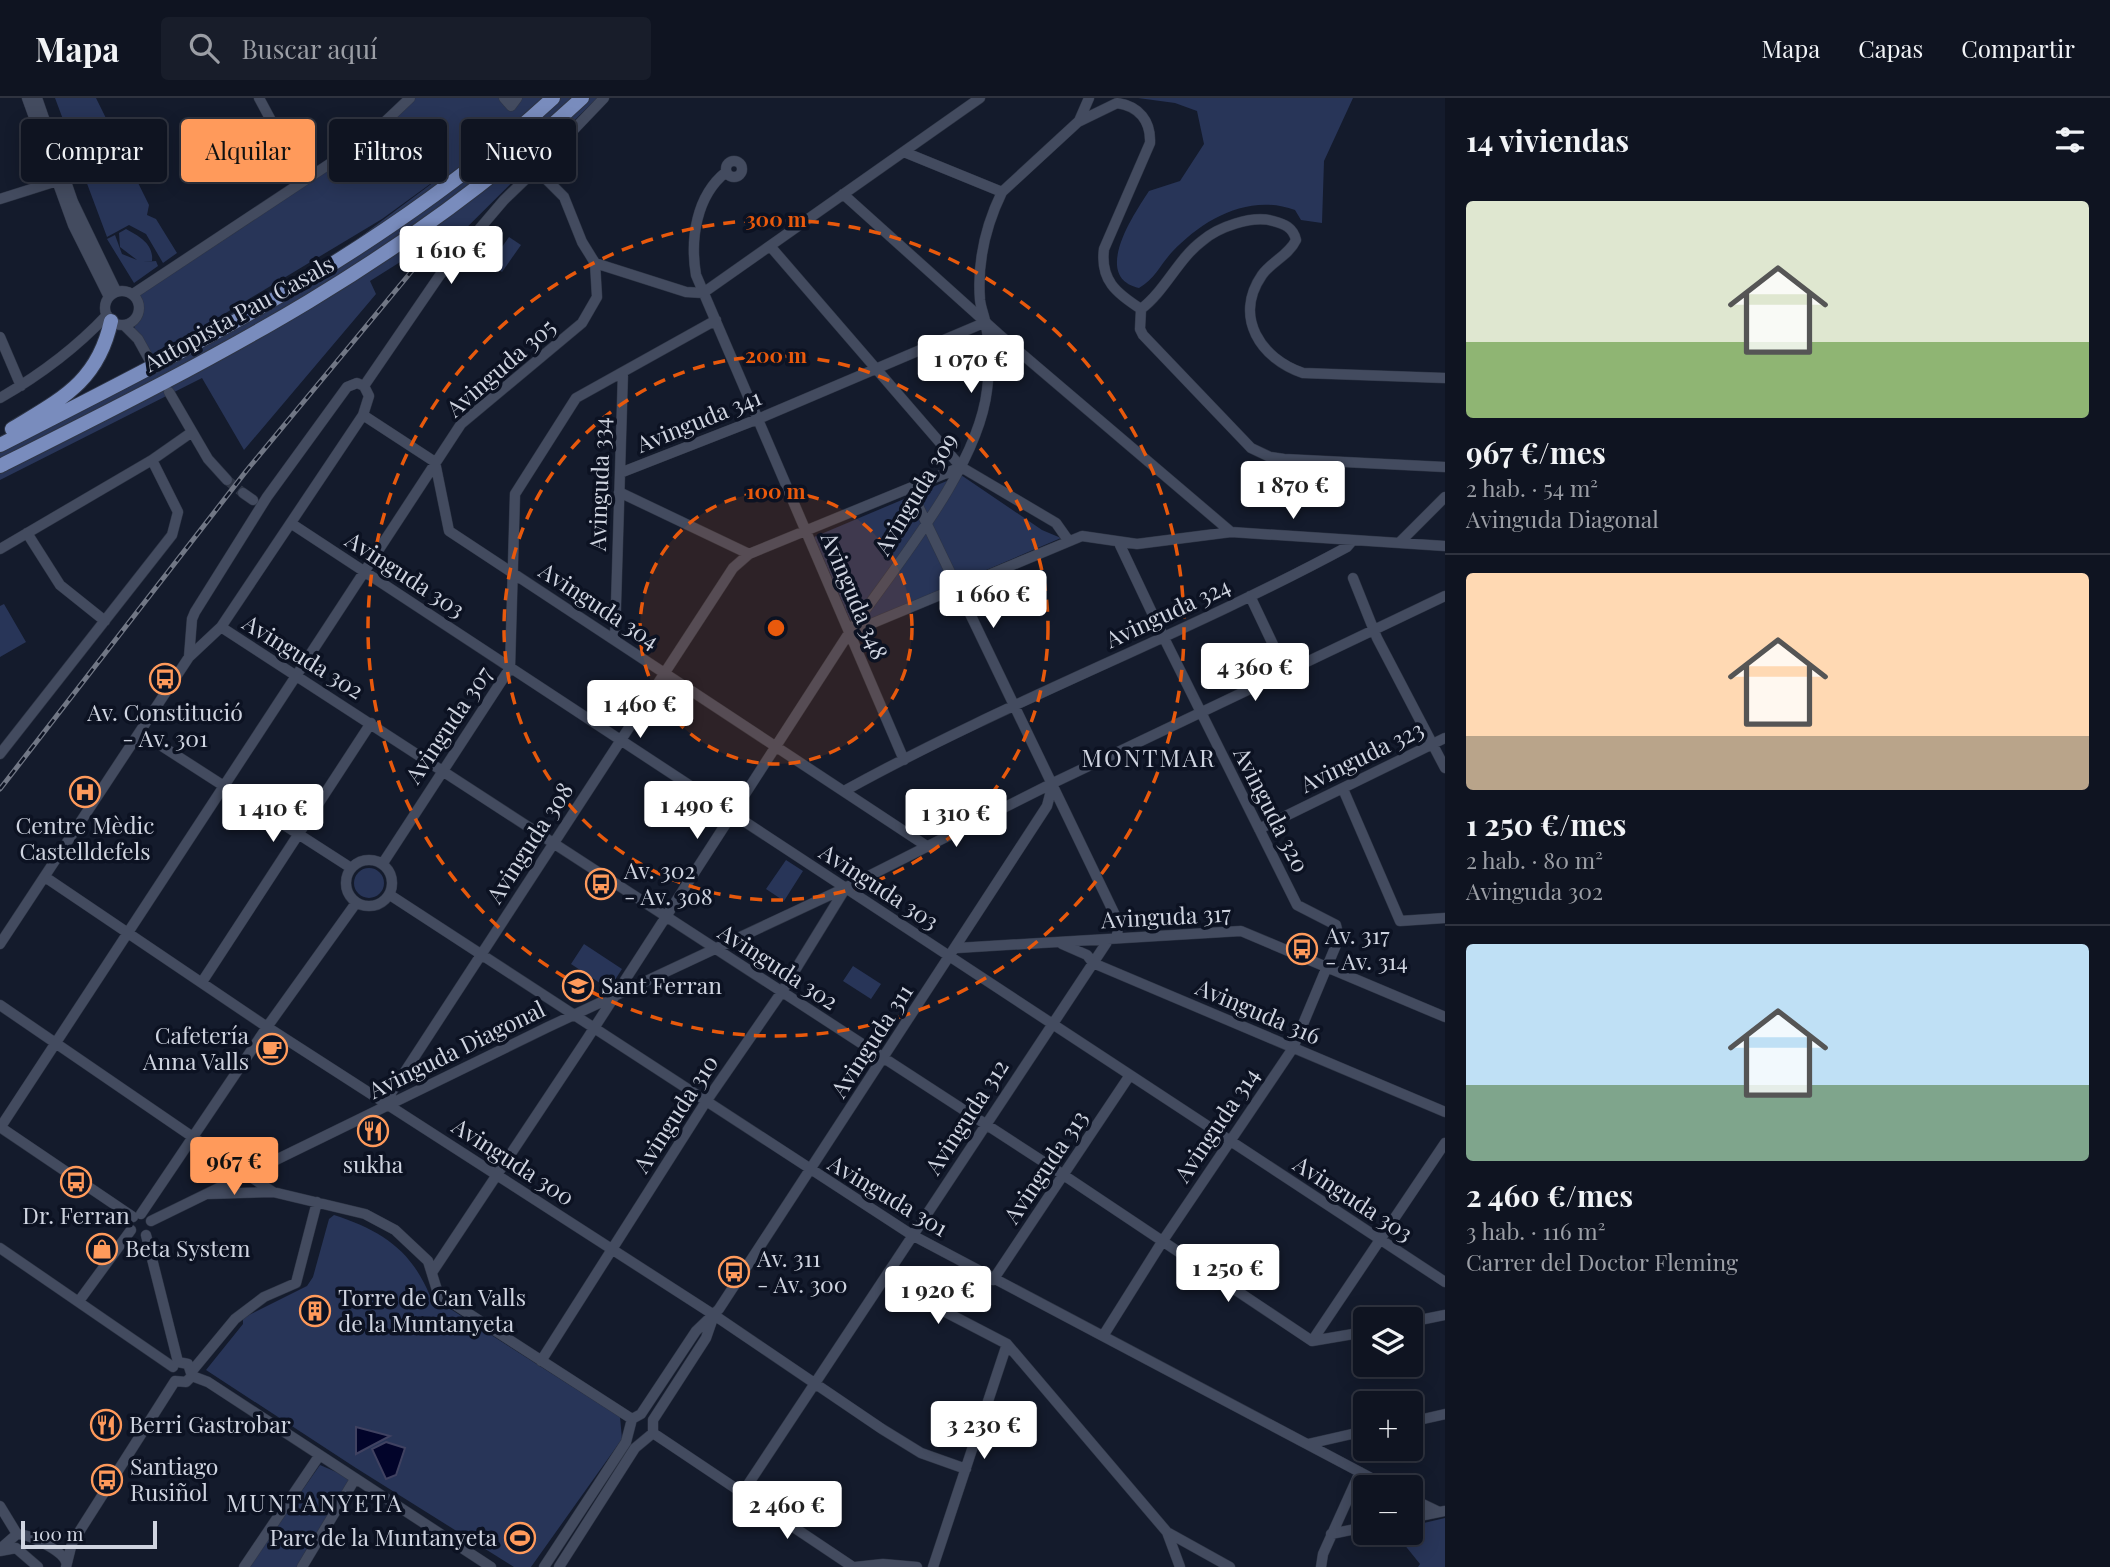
<!DOCTYPE html>
<html lang="es">
<head>
<meta charset="utf-8">
<style>
	:root { --surface:#0f1421; --page:#181d2a; --text:#f1f3f6; --muted:#9b9ea5; --line:#2f333f; --accent:#ff9a5b }
	body { margin:0; font-family:"Playfair Display",serif; background:var(--page); color:var(--text); height:100vh; display:flex; flex-direction:column; font-size:26px; white-space:nowrap }
	* { box-sizing:border-box; margin:0 }
	p { font-size:23px; color:var(--muted) }
	.icon { flex:none; width:38px; height:38px; fill:none; stroke:currentColor; stroke-width:2; stroke-linecap:round; stroke-linejoin:round }
	.map { position:relative; flex:1; overflow:hidden }
	.panel { display:flex; flex-direction:column; background:var(--surface); width:665px }
	.panel>* { flex:none }
	.guide { position:absolute; left:21px; top:21px; width:665px; height:63px; display:flex; gap:14px }
	.tools { position:absolute; left:1353px; top:1209px; display:grid; gap:14px }
	.tools a { display:grid; place-items:center; width:70px; height:70px; border-radius:7px; background:var(--surface); box-shadow:0 4px 18px #0003,0 0 0 2px var(--line); font-size:35px }
	.scale { position:absolute; left:21px; bottom:18px; width:136px; box-sizing:border-box; padding-left:7px; border:4px solid #cfd4e0; border-top:0; font-size:19px; line-height:24px; white-space:nowrap; color:#cfd4e0; -webkit-text-stroke:5px #0c1222; paint-order:stroke }
	.price { position:absolute; translate:-50% -60px; padding:0 16px; border-radius:7px; background:#fff; color:#222; font-size:23px; line-height:46px; filter:drop-shadow(0 2px 4px #0008) }
	.price::after { content:''; position:absolute; left:50%; top:42px; width:21px; height:16px; margin-left:-10px; background:inherit; clip-path:polygon(0 0,100% 0,50% 100%) }
	.price.current { background:var(--accent); color:#111 }
	ul { padding:0; list-style:none }
	li { display:grid; align-content:center; gap:14px; height:371px; padding:0 21px }
	li+li { border-top:2px solid var(--line) }
	li span { display:grid; place-items:center; height:217px; border-radius:7px; color:#555 }
	li>.icon { margin-inline-start:auto }
	span .icon { width:126px; height:126px; fill:#fffc; stroke-width:1 }
	li b { font-size:30px }
	h2 { display:flex; justify-content:space-between; align-items:center; height:84px; padding:0 21px; font-size:30px }
	.chip { padding:0 24px; border-radius:7px; background:var(--surface); box-shadow:0 4px 18px #0003,0 0 0 2px var(--line); font-size:24px; line-height:63px }
	.chip.current { background:var(--accent); color:#111 }
	header { display:flex; align-items:center; gap:42px; box-sizing:border-box; height:98px; padding:0 35px; background:var(--surface); border-bottom:2px solid var(--line) }
	header strong { font-size:33px }
	nav { display:flex; gap:38px; margin-inline-start:auto; font-size:24px }
	.search { width:490px; height:63px; background:var(--page); display:flex; align-items:center; gap:18px; box-sizing:border-box; padding:0 24px; border-radius:7px; color:var(--muted); font-size:26px }
	main { display:flex; flex:1; min-height:0 }
	.map>svg:first-child { display:block }
	.green { fill:#283558 }
	.water { fill:#02042a; stroke:#404261; stroke-width:2 }
	.lines { fill:none; stroke-linecap:round; stroke-linejoin:round }
	.minor-tunnel { stroke:#303747; stroke-width:10; stroke-dasharray:10 5; stroke-linecap:butt }
	.minor-casing { stroke:#2e3545; stroke-width:11 }
	.highway-casing { stroke:#2e3545; stroke-width:16 }
	.minor { stroke:#434b5f; stroke-width:10 }
	.highway { stroke:#798cbd; stroke-width:14 }
	.rail-casing { stroke:#717785; stroke-width:5 }
	.rail { stroke:#0c1222; stroke-width:2.5; stroke-dasharray:8; stroke-linecap:butt }
	.ring { fill:none; stroke:#e8590c; stroke-width:3.5; stroke-dasharray:12 9 }
	.labels { text-anchor:middle; stroke-width:7; stroke-linejoin:round; paint-order:stroke }
	.street-label { font-size:23px; fill:#cfd4e0; stroke:#0c1222 }
	.poi-label { font-size:23px; fill:#cfd4e0; stroke:#0c1222; text-anchor:start }
	.neighbourhood-label { font-size:24px; letter-spacing:2px; fill:#cfd4e0; stroke:#0c1222 }
	.centre { fill:#e8590c; stroke:#0c1222; stroke-width:3.5 }
	.ring-label { font-size:21px; text-anchor:middle; font-weight:bold; fill:#e8590c; stroke:#0c1222; stroke-width:7; stroke-linejoin:round; paint-order:stroke }
</style>
</head>
<body>
<header>
<strong>Mapa</strong>
<div class="search"><svg class="icon" aria-label="search" viewBox="0 0 24 24"><circle cx="10" cy="10" r="6"/><path d="M15 15l6 6"/></svg>Buscar aquí</div>
<nav><a>Mapa</a><a>Capas</a><a>Compartir</a></nav>
</header>
<main>
<div class="map">
<svg width="1445" height="1469" viewBox="0 0 1445 1469">
	<rect width="100%" height="100%" fill="#141b2c"/>
	<!-- green -->
	<path class="green" d="M55,0H96L149,107L147,117L156,121L177,155L163,165L146,136L129,127L107,139Z
		M410,0H504L512,11L522,0H597L425,171L405,161L370,183L376,196L244,352L202,280L0,382V341L150,262L340,154L446,75L448,73L382,121L149,261L134,231L140,209L136,199L346,55Z
		M1138,0H1353L1324,63L1322,125L1301,122L1295,112C1249,95 1203,121 1172,154C1160,167 1155,181 1139,190C1091,179 1134,116 1149,93L1180,83L1204,46L1197,13L1175,5Z
		M126,131C139,138 154,146 152,163L143,164L156,163L158,168L134,185L107,141L115,137L122,156L137,162L120,149L119,135Z
		M509,139L521,147L502,174L490,166Z
		M961,377L1042,432L1061,440L853,529L814,439Z
		M4,506L26,544L0,559V508Z
		M600,593L628,611L620,623L593,606Z
		M786,762L803,773L784,803L766,791Z
		M354 785a15 15 0 1 1 30 0a15 15 0 1 1-30 0Z
		M584,846L622,871L609,891L571,866Z
		M853,868L881,886L871,901L843,883Z
		M334,1117C380,1132 411,1151 430,1198L620,1319L622,1341L531,1469H514L356,1370L206,1272L243,1226V1220L307,1188L313,1179L329,1121Z
		M320,1367L348,1379L349,1389L297,1469H248Z
		M1445,1420V1469H1418L1420,1466L1395,1435H1410L1411,1428Z"/>
	<!-- water -->
	<path class="water" d="M356,1329L390,1338L356,1356Z
		M386,1344L405,1350L396,1377L386,1381L372,1351Z"/>
	<g class="lines">
		<!-- minor-tunnel -->
		<path class="minor-tunnel" d="M227,382L243,395"/>
		<!-- minor casing -->
		<g class="minor-casing">
			<path id="minor" d="M27,0L73,127L109,199
				M37,0L73,104L116,193
				M259,0L303,82
				M504,0L511,8L517,0
				M1080,23L1117,5C1139,8 1151,23 1150,45L1104,151C1100,182 1116,195 1141,211
				M904,54L1002,94
				M726 71a8 8 0 1 1 16 0a8 8 0 1 1-16 0Z
				M726,74C696,98 690,141 696,177L904,662
				M843,96L1002,239L1231,434
				M0,101L60,82
				M770,148L961,369L1056,425L1068,442
				M595,165L686,194L703,195L980,0
				M105 210a17 17 0 1 1 34 0a17 17 0 1 1-34 0Z
				M133,196L346,55L371,37L410,0
				M1141,211C1165,193 1178,161 1202,143C1218,129 1252,117 1273,123C1284,126 1293,129 1296,142C1289,157 1271,164 1262,177C1233,219 1261,261 1303,275L1445,280
				M1141,211L1140,231L1143,237L1251,350L1270,359L1284,361L1445,369
				M124,227L138,241L149,261
				M0,239L21,288
				M364,288L440,177L504,102L529,78L531,70L539,68L604,0
				M169,294L208,361L227,382
				M0,300C40,277 75,251 107,217
				M363,317L435,364L449,433L928,749
				M620,375L758,321L986,224
				M910,391L1114,815L1118,824L1117,840
				M619,394L749,456
				M243,395L253,402
				M292,426L1445,1184
				M27,435L60,487L105,523
				M1400,444L1445,399
				M0,451L152,362L192,334
				M1353,480L1377,540L1445,670
				M1250,498L1286,574
				M221,529L1053,1070L1312,1243
				M849,535C894,469 978,371 987,292C990,271 990,248 986,228C985,219 981,211 980,202C977,163 985,129 1002,94L1079,23L1089,0
				M615,540L623,274
				M140,634L351,770
				M0,656L172,437L178,414L152,362
				M1343,691L1400,823L1445,820
				M846,692C1009,602 1184,537 1347,449L1353,442
				M1259,731L1445,640
				M346 785a23 23 0 1 1 46 0a23 23 0 1 1-46 0Z
				M383,765L510,570L515,396L576,300L716,222
				M45,779L267,929L714,1217L882,1331L921,1355L966,1371
				M390,797L912,1137L1390,1390
				M0,846L189,559L192,521L195,514L267,399L347,289L357,285L364,288L369,298L363,317L221,529L189,559
				M1062,846L1087,857L1093,865L1445,1014
				M957,850L1241,833L1445,919
				M202,884L371,625
				M0,907L273,1094L365,1116L395,1132L428,1163L437,1192L443,1199L632,1321
				M390,1007L391,995L733,470L749,456L961,369
				M0,1029L133,1119
				M0,1030L461,326L582,225L597,199L595,165L582,144L564,99L545,80
				M207,1096L273,1094
				M141,1116L267,929L356,805
				M151,1123L548,929L845,790L1053,685L1445,498
				M146,1137L178,1264
				M0,1150L173,1269
				M433,1173L587,941L849,535L1082,438L1137,446L1231,434L1445,448
				M884,1182L1007,1246L1167,1434L1180,1469
				M993,1182L1130,977
				M79,1203L131,1132
				M1410,1224L1445,1217
				M1103,1238L1162,1144L1293,950L1339,840L1336,827L1297,807L1163,538L1119,445
				M1312,1243L1445,1045
				M1312,1243L1365,1234
				M541,1263L705,1005L781,895L845,791
				M192,1273L235,1221L264,1199L296,1185L317,1104
				M192,1278L208,1284L491,1469
				M175,1283L186,1284L192,1278L188,1266L178,1264
				M653,1322L706,1240L714,1217
				M1410,1324L1445,1316
				M653,1335L853,1469
				M1308,1346L1365,1333
				M743,1394L1109,841
				M1410,1400L1439,1414
				M0,1408L17,1436
				M1410,1420L1445,1413
				M1167,1434L1230,1469
				M1331,1436L1365,1429
				M0,1451L17,1436C29,1436 63,1453 66,1464
				M0,1453L16,1450L38,1469
				M66,1469L72,1445L175,1283
				M244,1469L319,1358
				M302,1469L355,1381
				M544,1469L626,1344L632,1321L641,1316L696,1233L719,1211L1047,708L1053,685
				M559,1469L635,1350L653,1335V1322
				M855,1469L883,1466L917,1469
				M933,1469L1007,1246
				M1321,1469L1323,1456L1360,1374"/>
		</g>
		<!-- highway casing -->
		<g class="highway-casing">
			<path id="highway" d="M12,331C61,301 98,284 111,223
				M0,347C196,247 391,150 553,0
				M0,368C213,261 406,165 582,0"/>
		</g>
		<!-- minor -->
		<use href="#minor" class="minor"/>
		<!-- highway -->
		<use href="#highway" class="highway"/>
		<!-- rail casing -->
		<g class="rail-casing">
			<path id="rail" d="M0,691L247,372L416,168"/>
		</g>
		<!-- rail -->
		<use href="#rail" class="rail"/>
	</g>
	<!-- distance rings -->
	<circle cx="776" cy="530" r="136" fill="#e8590c" fill-opacity=".12"/>
	<g class="ring">
		<circle cx="776" cy="530" r="136"/>
		<circle cx="776" cy="530" r="272"/>
		<circle cx="776" cy="530" r="408"/>
	</g>
	<!-- icons -->
	<defs>
		<g id="bus-ring" transform="scale(1.575)"><circle r="9.5" fill="#0c1222" stroke="#ff9a5b" stroke-width="1.5"/><path d="M-5-6H5V4H4V6H2V4H-2V6H-4V4H-5ZM-3.5-4V0h7V-4ZM-3.5 1.2v1.5H-2V1.2ZM2 1.2v1.5H3.5V1.2Z" fill="#ff9a5b"/></g>
		<g id="hospital-ring" transform="scale(1.575)"><circle r="9.5" fill="#0c1222" stroke="#ff9a5b" stroke-width="1.5"/><path d="M-5-5h3v3.5h4V-5h3V5h-3V1.5h-4V5h-3Z" fill="#ff9a5b"/></g>
		<g id="school-ring" transform="scale(1.575)"><circle r="9.5" fill="#0c1222" stroke="#ff9a5b" stroke-width="1.5"/><path d="M0-5L7-2L0 1L-7-2ZM-4 1L0 2.5L4 1V4Q0 6-4 4Z" fill="#ff9a5b"/></g>
		<g id="cafe-ring" transform="scale(1.575)"><circle r="9.5" fill="#0c1222" stroke="#ff9a5b" stroke-width="1.5"/><path d="M-5.5-4.5H6V0H3Q3 3.5 0 3.5H-2.5Q-5.5 3.5-5.5 0ZM3-3.2v2h1.7v-2ZM-6 4.5H4V6H-6Z" fill="#ff9a5b"/></g>
		<g id="restaurant-ring" transform="scale(1.575)"><circle r="9.5" fill="#0c1222" stroke="#ff9a5b" stroke-width="1.5"/><path d="M-5-6h1v4h1v-4h1v4h1v-4h1v5L-1.5 .5V6h-2V.5L-5-1ZM5-6V6H3V1.5H1.5Q1.5-4 5-6Z" fill="#ff9a5b"/></g>
		<g id="shop-ring" transform="scale(1.575)"><circle r="9.5" fill="#0c1222" stroke="#ff9a5b" stroke-width="1.5"/><path d="M-5-2.5h2.3a2.7 3.5 0 0 1 5.4 0H5L5.5 6h-11ZM-1.5-2.5h3a1.5 2.3 0 0 0-3 0Z" fill="#ff9a5b"/></g>
		<g id="building-ring" transform="scale(1.575)"><circle r="9.5" fill="#0c1222" stroke="#ff9a5b" stroke-width="1.5"/><path d="M-4-6H4V6H1V3H-1V6H-4ZM-2.5-4.3h1.7v1.8h-1.7ZM.8-4.3h1.7v1.8H.8ZM-2.5-1h1.7V.8h-1.7ZM.8-1h1.7V.8H.8Z" fill="#ff9a5b"/></g>
		<g id="stadium-ring" transform="scale(1.575)"><circle r="9.5" fill="#0c1222" stroke="#ff9a5b" stroke-width="1.5"/><path d="M0-5a6.5 5 0 1 0 0 10a6.5 5 0 1 0 0-10ZM-3.5-1.8h7v3.6h-7Z" fill="#ff9a5b"/></g>
	</defs>
	<g fill-rule="evenodd">
		<use href="#bus-ring" x="165" y="581"/>
		<use href="#hospital-ring" x="85" y="694"/>
		<use href="#bus-ring" x="601" y="786"/>
		<use href="#bus-ring" x="1302" y="851"/>
		<use href="#school-ring" x="578" y="888"/>
		<use href="#cafe-ring" x="272" y="951"/>
		<use href="#restaurant-ring" x="373" y="1033"/>
		<use href="#bus-ring" x="76" y="1084"/>
		<use href="#shop-ring" x="102" y="1151"/>
		<use href="#bus-ring" x="734" y="1174"/>
		<use href="#building-ring" x="315" y="1213"/>
		<use href="#restaurant-ring" x="106" y="1327"/>
		<use href="#bus-ring" x="107" y="1382"/>
		<use href="#stadium-ring" x="520" y="1440"/>
	</g>
	<g class="labels">
		<!-- street labels -->
		<g class="street-label">
			<text transform="translate(239 216) rotate(-29)" y="8">Autopista Pau Casals</text>
			<text transform="translate(501 270) rotate(-41)" y="8">Avinguda 305</text>
			<text transform="translate(699 323) rotate(-22)" y="8">Avinguda 341</text>
			<text transform="translate(600 386) rotate(-88)" y="8">Avinguda 334</text>
			<text transform="translate(916 396) rotate(-59)" y="8">Avinguda 309</text>
			<text transform="translate(405 477) rotate(33)" y="8">Avinguda 303</text>
			<text transform="translate(854 498) rotate(67)" y="8">Avinguda 348</text>
			<text transform="translate(599 508) rotate(33)" y="8">Avinguda 304</text>
			<text transform="translate(1168 515) rotate(-25)" y="8">Avinguda 324</text>
			<text transform="translate(303 559) rotate(32)" y="8">Avinguda 302</text>
			<text transform="translate(449 627) rotate(-56)" y="8">Avinguda 307</text>
			<text transform="translate(1362 659) rotate(-26)" y="8">Avinguda 323</text>
			<text transform="translate(1271 712) rotate(63)" y="8">Avinguda 320</text>
			<text transform="translate(530 745) rotate(-57)" y="8">Avinguda 308</text>
			<text transform="translate(879 789) rotate(33)" y="8">Avinguda 303</text>
			<text transform="translate(1166 819) rotate(-3)" y="8">Avinguda 317</text>
			<text transform="translate(778 869) rotate(33)" y="8">Avinguda 302</text>
			<text transform="translate(1258 914) rotate(23)" y="8">Avinguda 316</text>
			<text transform="translate(872 943) rotate(-57)" y="8">Avinguda 311</text>
			<text transform="translate(457 952) rotate(-26)" y="8">Avinguda Diagonal</text>
			<text transform="translate(676 1016) rotate(-57)" y="8">Avinguda 310</text>
			<text transform="translate(967 1019) rotate(-57)" y="8">Avinguda 312</text>
			<text transform="translate(1217 1027) rotate(-56)" y="8">Avinguda 314</text>
			<text transform="translate(513 1064) rotate(33)" y="8">Avinguda 300</text>
			<text transform="translate(1046 1069) rotate(-56)" y="8">Avinguda 313</text>
			<text transform="translate(888 1098) rotate(31)" y="8">Avinguda 301</text>
			<text transform="translate(1353 1101) rotate(33)" y="8">Avinguda 303</text>
		</g>
		<!-- poi labels -->
		<g class="poi-label">
			<text x="165" y="623" text-anchor="middle">Av. Constitució<tspan x="165" dy="26">- Av. 301</tspan></text>
			<text x="85" y="736" text-anchor="middle">Centre Mèdic<tspan x="85" dy="26">Castelldefels</tspan></text>
			<text x="624" y="781">Av. 302<tspan x="624" dy="26">- Av. 308</tspan></text>
			<text x="1325" y="846">Av. 317<tspan x="1325" dy="26">- Av. 314</tspan></text>
			<text x="601" y="896">Sant Ferran</text>
			<text x="249" y="946" text-anchor="end">Cafetería<tspan x="249" dy="26">Anna Valls</tspan></text>
			<text x="373" y="1075" text-anchor="middle">sukha</text>
			<text x="76" y="1126" text-anchor="middle">Dr. Ferran</text>
			<text x="125" y="1159">Beta System</text>
			<text x="757" y="1169">Av. 311<tspan x="757" dy="26">- Av. 300</tspan></text>
			<text x="338" y="1208">Torre de Can Valls<tspan x="338" dy="26">de la Muntanyeta</tspan></text>
			<text x="129" y="1335">Berri Gastrobar</text>
			<text x="130" y="1377">Santiago<tspan x="130" dy="26">Rusiñol</tspan></text>
			<text x="497" y="1448" text-anchor="end">Parc de la Muntanyeta</text>
		</g>
		<!-- neighbourhood labels -->
		<g class="neighbourhood-label">
			<text x="1149" y="669">MONTMAR</text>
			<text x="315" y="1414">MUNTANYETA</text>
		</g>
	</g>
	<circle cx="776" cy="530" r="10" class="centre"/>
	<g class="ring-label">
		<text x="776" y="129">300 m</text>
		<text x="776" y="265">200 m</text>
		<text x="776" y="401">100 m</text>
	</g>
</svg>
<div class="tools">
<a><svg class="icon" aria-label="layers" viewBox="0 0 24 24"><path d="M12 4l9 5-9 5-9-5zM3 14l9 5 9-5"/></svg></a>
<a>+</a>
<a>−</a>
</div>
<div class="scale">100 m</div>
<b class="price" style="left:451px;top:188px">1 610 €</b>
<b class="price" style="left:971px;top:297px">1 070 €</b>
<b class="price" style="left:1293px;top:423px">1 870 €</b>
<b class="price" style="left:993px;top:532px">1 660 €</b>
<b class="price" style="left:1255px;top:605px">4 360 €</b>
<b class="price" style="left:640px;top:642px">1 460 €</b>
<b class="price" style="left:697px;top:743px">1 490 €</b>
<b class="price" style="left:273px;top:746px">1 410 €</b>
<b class="price" style="left:956px;top:751px">1 310 €</b>
<b class="price current" style="left:234px;top:1099px">967 €</b>
<b class="price" style="left:1228px;top:1206px">1 250 €</b>
<b class="price" style="left:938px;top:1228px">1 920 €</b>
<b class="price" style="left:984px;top:1363px">3 230 €</b>
<b class="price" style="left:787px;top:1443px">2 460 €</b>
<div class="guide">
<a class="chip">Comprar</a>
<a class="chip current">Alquilar</a>
<a class="chip">Filtros</a>
<a class="chip">Nuevo</a>
</div>
</div>
<section class="panel">
<h2>14 viviendas<svg class="icon" aria-label="filters" viewBox="0 0 24 24"><path d="M4 7h16M4 17h16"/><circle cx="9" cy="7" r="2"/><circle cx="15" cy="17" r="2"/></svg></h2>
<ul>
<li><span style="background:linear-gradient(#dfe7d0 65%,#8fb573 0)"><svg class="icon" aria-label="home" viewBox="0 0 24 24"><path d="M3 11l9-7 9 7M6 9v11h12V9"/></svg></span><div><b>967 €/mes</b><p>2 hab. · 54 m²</p><p>Avinguda Diagonal</p></div></li>
<li><span style="background:linear-gradient(#ffd9b3 75%,#b9a48a 0)"><svg class="icon" aria-label="home" viewBox="0 0 24 24"><path d="M3 11l9-7 9 7M6 9v11h12V9"/></svg></span><div><b>1 250 €/mes</b><p>2 hab. · 80 m²</p><p>Avinguda 302</p></div></li>
<li><span style="background:linear-gradient(#bfe0f5 65%,#7fa58c 0)"><svg class="icon" aria-label="home" viewBox="0 0 24 24"><path d="M3 11l9-7 9 7M6 9v11h12V9"/></svg></span><div><b>2 460 €/mes</b><p>3 hab. · 116 m²</p><p>Carrer del Doctor Fleming</p></div></li>
</ul>
</section>
</main>
</body>
</html>
